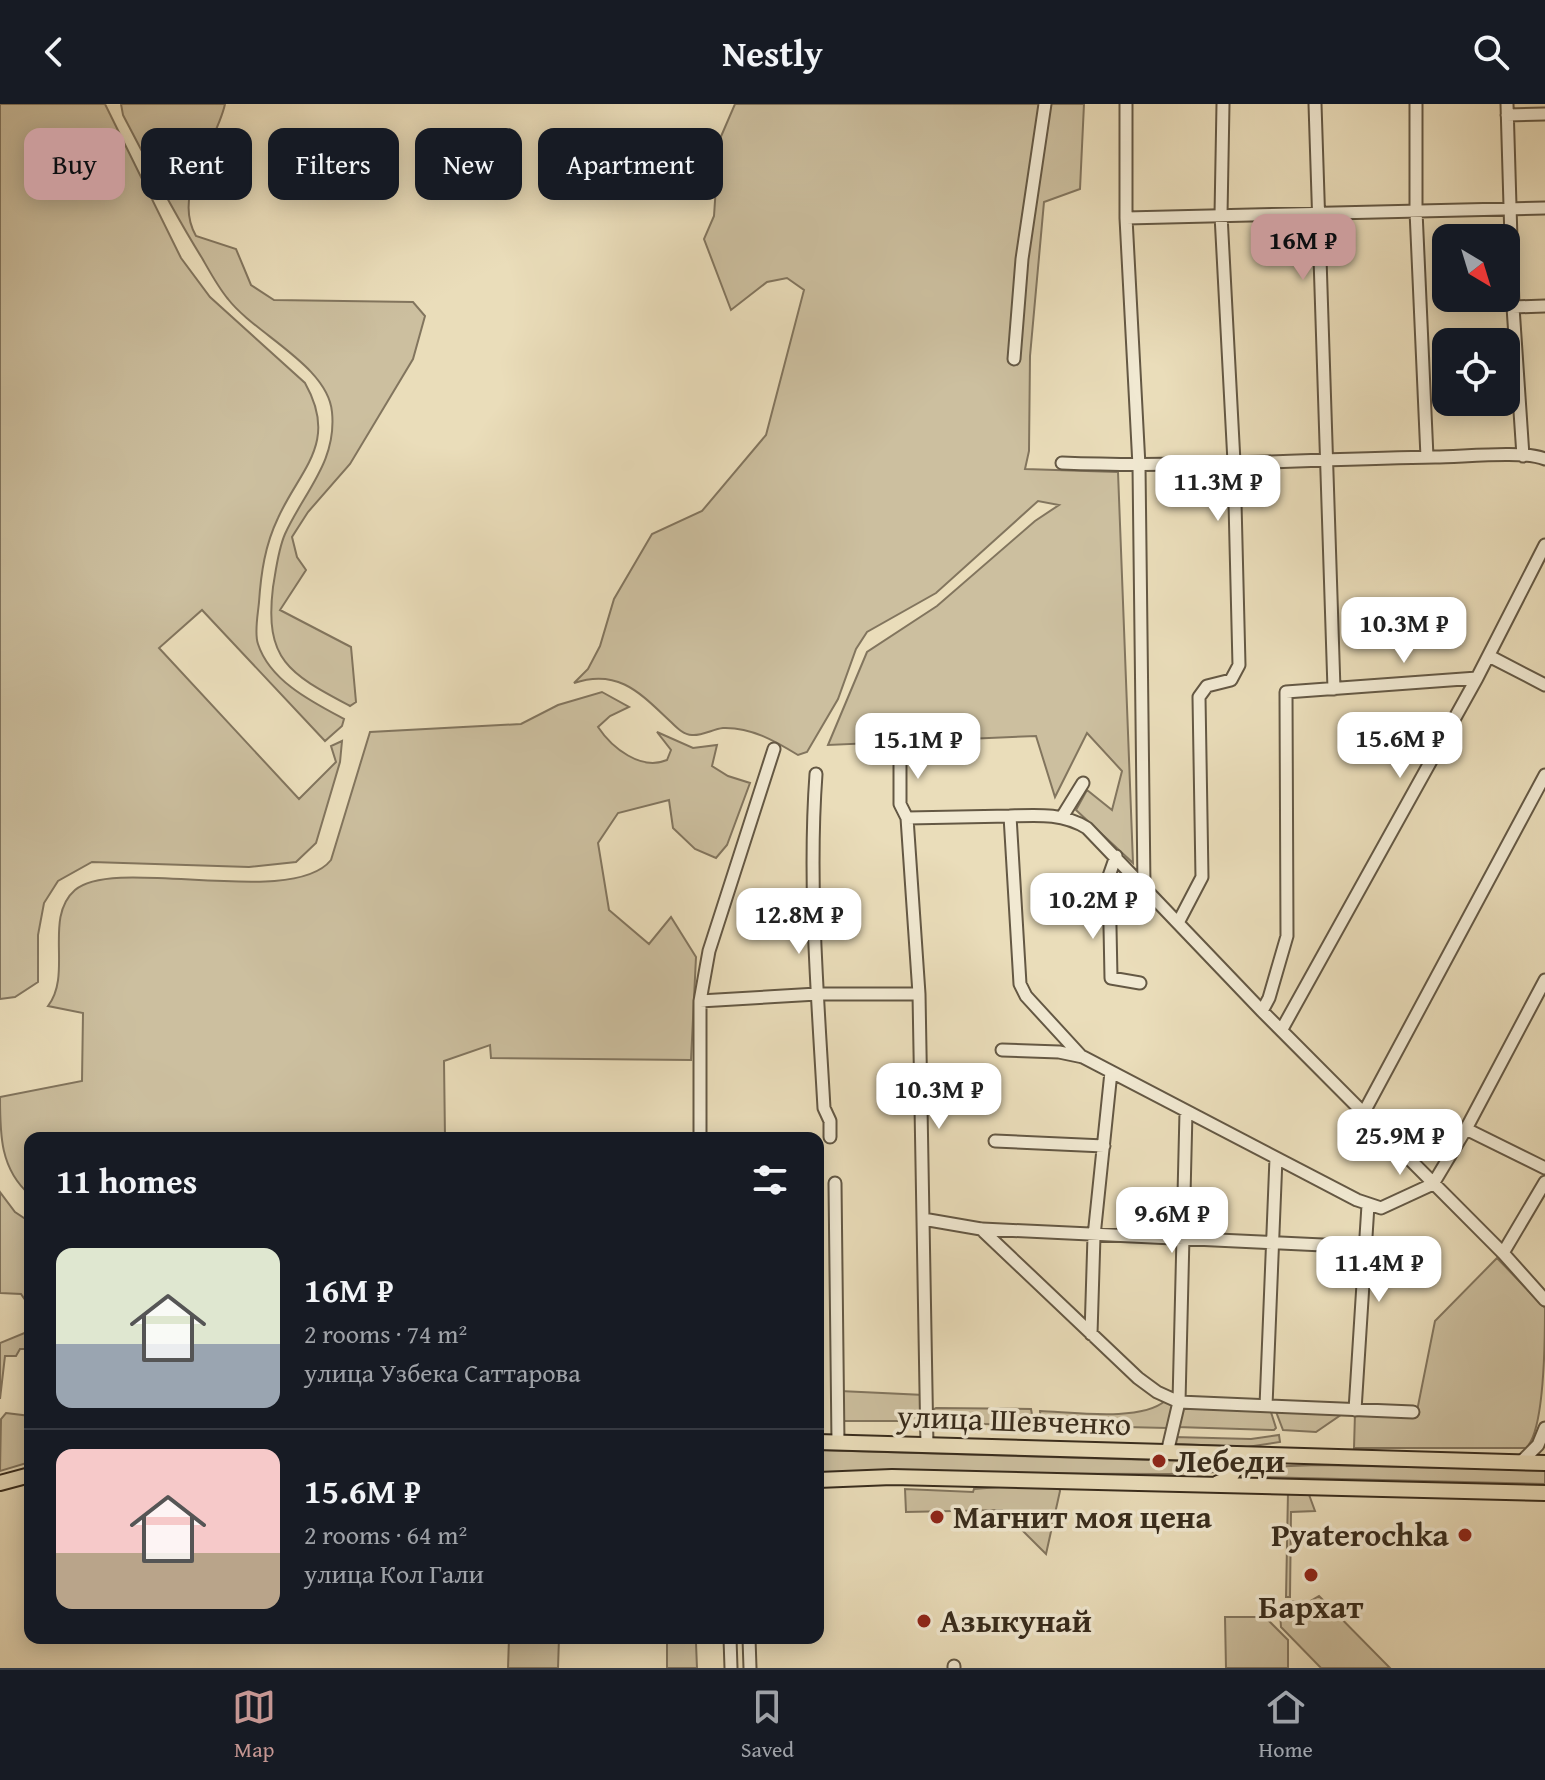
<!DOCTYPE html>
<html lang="en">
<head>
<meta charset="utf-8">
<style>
	:root { --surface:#171b24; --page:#20242c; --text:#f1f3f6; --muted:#9ea1a6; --line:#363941; --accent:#c59692 }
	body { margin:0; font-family:"Gentium Book Plus",serif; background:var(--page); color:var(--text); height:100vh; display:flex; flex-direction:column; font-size:30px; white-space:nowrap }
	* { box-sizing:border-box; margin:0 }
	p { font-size:26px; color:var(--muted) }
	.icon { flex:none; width:44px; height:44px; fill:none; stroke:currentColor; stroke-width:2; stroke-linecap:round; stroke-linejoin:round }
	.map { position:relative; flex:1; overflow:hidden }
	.drawer { position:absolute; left:24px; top:1028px; width:800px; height:512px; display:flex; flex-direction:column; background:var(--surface); border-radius:16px; box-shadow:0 4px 20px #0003 }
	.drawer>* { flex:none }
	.top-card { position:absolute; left:24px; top:24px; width:800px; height:72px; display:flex; gap:16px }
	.needle { width:52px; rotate:142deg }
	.fabs { position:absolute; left:1432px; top:120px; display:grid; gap:16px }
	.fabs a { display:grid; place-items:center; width:88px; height:88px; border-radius:16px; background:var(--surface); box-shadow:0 4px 20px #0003; font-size:40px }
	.price { position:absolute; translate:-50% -68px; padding:0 18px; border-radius:16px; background:#fff; color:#222; font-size:26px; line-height:52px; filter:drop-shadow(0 2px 4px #0008) }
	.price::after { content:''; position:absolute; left:50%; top:48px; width:24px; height:18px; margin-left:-12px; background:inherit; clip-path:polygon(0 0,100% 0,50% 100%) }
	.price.selected { background:var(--accent); color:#111 }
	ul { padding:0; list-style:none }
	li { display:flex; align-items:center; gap:24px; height:200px; padding:0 32px }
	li+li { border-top:2px solid var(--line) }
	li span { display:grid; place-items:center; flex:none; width:224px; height:160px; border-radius:16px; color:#555 }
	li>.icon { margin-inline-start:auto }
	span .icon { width:96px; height:96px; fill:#fffc; stroke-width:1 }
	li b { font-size:34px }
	h2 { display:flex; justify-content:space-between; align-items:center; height:96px; padding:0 32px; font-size:34px }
	.pill { padding:0 28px; border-radius:16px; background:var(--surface); box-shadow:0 4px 20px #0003; font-size:28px; line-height:72px }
	.pill.selected { background:var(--accent); color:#111 }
	header { display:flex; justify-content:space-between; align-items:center; height:104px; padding:0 32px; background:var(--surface); font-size:36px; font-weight:800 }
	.dock { display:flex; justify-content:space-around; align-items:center; height:112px; border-top:2px solid var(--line); background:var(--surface); font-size:22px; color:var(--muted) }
	.dock a { display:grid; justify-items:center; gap:4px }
	.dock .selected { color:var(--accent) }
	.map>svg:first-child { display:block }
	.green { fill:#ccbf9f; stroke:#82755e; stroke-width:2 }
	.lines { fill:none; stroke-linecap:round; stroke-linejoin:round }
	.minor-casing { stroke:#645844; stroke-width:15 }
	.major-casing { stroke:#372b1c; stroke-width:18 }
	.minor { stroke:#f1e9d2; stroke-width:11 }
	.major { stroke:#eaddba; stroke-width:14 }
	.poi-dot { fill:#8f2418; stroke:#f1e9d2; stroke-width:3 }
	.labels { text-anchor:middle; stroke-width:7; stroke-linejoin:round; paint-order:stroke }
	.street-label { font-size:32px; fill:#372b1c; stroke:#f1e9d2 }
	.poi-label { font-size:32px; font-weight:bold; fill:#372b1c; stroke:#f1e9d2; text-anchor:start }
</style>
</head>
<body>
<header><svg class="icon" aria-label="back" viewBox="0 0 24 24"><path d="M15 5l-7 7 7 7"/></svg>Nestly<svg class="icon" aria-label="search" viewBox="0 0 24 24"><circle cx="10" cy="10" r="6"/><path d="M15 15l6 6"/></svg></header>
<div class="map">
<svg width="1545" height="1564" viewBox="0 0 1545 1564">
	<rect width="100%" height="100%" fill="#eaddba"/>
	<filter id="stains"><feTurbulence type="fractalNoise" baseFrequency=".0025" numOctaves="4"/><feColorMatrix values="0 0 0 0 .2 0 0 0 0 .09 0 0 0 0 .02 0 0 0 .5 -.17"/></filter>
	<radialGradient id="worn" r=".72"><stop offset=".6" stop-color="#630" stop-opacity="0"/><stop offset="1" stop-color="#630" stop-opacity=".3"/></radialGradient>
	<!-- green -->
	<path class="green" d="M0,0H105L181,154L210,193L305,279C339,339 300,365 278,414C265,441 261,469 259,498C258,510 254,529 258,540C270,577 312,598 344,615L342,622L325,637L202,506L159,544L299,695L336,658L331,642L342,637L340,658L316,739L296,758L249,763L92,758L58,777L44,799L38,831V878L15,893L0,895Z
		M121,0H225C216,42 171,88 196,132L236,145L251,181L274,196L413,198L425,212L413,255L350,360L308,408L292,433L297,453L306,466L280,506L351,543L356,598L350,602C290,570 264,557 273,483C276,466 278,446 285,430C304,388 337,358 332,308C328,262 255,230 228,195C218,183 210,168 202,154C173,108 148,59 123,11Z
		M735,0H1084L1080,85L1044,98L1030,252L1029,347L1025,365L1118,368L1133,759L1076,706L1087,686L1112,706L1122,667L1087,629L1055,693L1036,632L828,641L867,548L937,502L1035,417L1059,401L1038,397L936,489L867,528L856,545L838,595L807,648L798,651C775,637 751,623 723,624C713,625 702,632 692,631C684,631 677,624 671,618C641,590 619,564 574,579L588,565L600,542L614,495L652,430L702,407L766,331L804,186L787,174L767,178L731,206L704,135L714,112L719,37Z
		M602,588L629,603L610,612L598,623C612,644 641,667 667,656L671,646L657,628L693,644L717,641L712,662L728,672L750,679L727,741L716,754L695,745L673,724L669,696L618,709L598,739L609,806L649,840L671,813L696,853L691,956L491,954L490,941L444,957L445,1034H30V1091C0,1065 0,1030 0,993L82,977L83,909L48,902C73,870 43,814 75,786C114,751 292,805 331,756L370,628L521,620L558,601Z
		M0,1088L15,1108L30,1118V1203L21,1190L0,1189Z
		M1497,1154L1545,1204C1545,1235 1545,1327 1526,1344H1354L1355,1309L1416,1312L1435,1217Z
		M30,1210V1245H20L16,1252H5L0,1295V1239L27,1228Z
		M840,1287L924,1291L925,1320L915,1317H840Z
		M1165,1297L1173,1302L1167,1324L1041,1321L1040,1307C1072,1308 1140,1318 1165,1297Z
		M936,1304L1031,1305L1034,1321L932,1319V1306Z
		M1181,1304L1270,1305L1276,1324L1274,1326L1177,1323Z
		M1275,1305L1345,1308L1316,1328L1283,1326Z
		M6,1309L30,1312V1358L0,1367L1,1315Z
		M1279,1331L1280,1338L1247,1343L1177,1340L1173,1336L1174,1333L1251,1335Z
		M818,1346L1220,1358L1223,1362L1218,1368L1169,1370L818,1369Z
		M1318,1361L1545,1366V1380L1262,1373L1260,1370L1262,1363Z
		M1052,1379L1059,1383L1060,1387L1046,1450L1002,1406L906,1408L905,1385L973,1388L974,1385Z
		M1288,1388H1308L1315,1407L1291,1408L1290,1493H1286Z
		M1319,1492L1390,1564H1321L1281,1523L1280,1509L1288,1497L1307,1499Z
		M1225,1513H1265L1288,1536V1564H1226Z
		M509,1534H559L558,1564H508Z
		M667,1534H687L696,1539L697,1564H667Z"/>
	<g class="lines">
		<!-- minor casing -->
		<g class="minor-casing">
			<path id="minor" d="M1126,0V114L1139,362L1144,782
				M1315,0L1334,585
				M1416,0V107L1427,353
				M1507,0L1513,203L1523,352
				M1507,11L1545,10
				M1126,114L1545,104
				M1513,203L1545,202
				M1014,255L1022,155L1045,0
				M1062,359C1186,364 1311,355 1435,353C1462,353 1523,346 1545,355
				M1489,552L1545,581
				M900,651V700L907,714L919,890L927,1342
				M816,670C808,779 818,896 824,1004L830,1017V1033
				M1010,712C1038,711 1063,709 1087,724L1262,907L1503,1149L1545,1196
				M1062,713L1083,679
				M907,714L1010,712L1020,880L1026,892L1082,953
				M1116,752L1109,772L1111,874L1140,879
				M1179,817L1202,773L1199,593L1207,582L1231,576L1239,561L1234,358L1221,111L1223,0
				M700,897L817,890H919
				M1262,907L1269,894L1287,832L1286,588L1477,574
				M1282,925L1477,574L1545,441
				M1002,946L1059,948L1083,953L1357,1096L1381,1104L1433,1080L1466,1025L1545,876
				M1363,1010L1545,671
				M1466,1025L1545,1064
				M700,1034V897L709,847L774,645
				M995,1037L1104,1042
				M835,1079L838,1339
				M923,1115L981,1125L1138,1274L1157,1288L1179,1298L1413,1308
				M982,1125L1365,1143
				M1503,1149L1545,1078
				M1091,1230L1094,1132L1111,968
				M1266,1302L1276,1054
				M1355,1306L1368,1101
				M1167,1349L1179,1298L1186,1008
				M1523,1356L1538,1341L1545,1324
				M730,1534L731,1564
				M749,1534L750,1564
				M954,1564V1562"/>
		</g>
		<!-- major casing -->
		<g class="major-casing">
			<path id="major" d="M818,1338L1545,1359
				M818,1376L892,1373L1545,1389
				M0,1379L30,1371
				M1218,1379L1228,1375L1233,1369L1228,1354L1219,1350"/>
		</g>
		<!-- minor -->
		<use href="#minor" class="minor"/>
		<!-- major -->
		<use href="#major" class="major"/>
	</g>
	<!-- markers -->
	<g class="poi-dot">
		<circle cx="1159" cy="1357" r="8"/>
		<circle cx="937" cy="1413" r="8"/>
		<circle cx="1465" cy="1431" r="8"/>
		<circle cx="1311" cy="1471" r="8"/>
		<circle cx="924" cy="1517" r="8"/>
	</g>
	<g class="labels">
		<!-- street labels -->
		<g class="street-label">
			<text transform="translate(1014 1316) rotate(2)" y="11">улица Шевченко</text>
		</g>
		<!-- poi labels -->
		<g class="poi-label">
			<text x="1175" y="1368">Лебеди</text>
			<text x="953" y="1424">Магнит моя цена</text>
			<text x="1449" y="1442" text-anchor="end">Pyaterochka</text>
			<text x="1311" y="1514" text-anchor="middle">Бархат</text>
			<text x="940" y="1528">Азыкунай</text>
		</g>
	</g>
	<rect width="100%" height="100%" filter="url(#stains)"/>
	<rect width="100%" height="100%" fill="url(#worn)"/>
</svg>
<div class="fabs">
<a><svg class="needle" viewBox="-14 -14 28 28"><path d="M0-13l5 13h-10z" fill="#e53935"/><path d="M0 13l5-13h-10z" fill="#9ea1a6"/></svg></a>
<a><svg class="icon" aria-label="locate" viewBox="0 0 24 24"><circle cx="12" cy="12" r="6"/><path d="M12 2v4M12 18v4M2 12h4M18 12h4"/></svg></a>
</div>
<b class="price selected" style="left:1303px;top:178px">16M ₽</b>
<b class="price" style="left:1218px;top:419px">11.3M ₽</b>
<b class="price" style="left:1404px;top:561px">10.3M ₽</b>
<b class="price" style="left:1400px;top:676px">15.6M ₽</b>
<b class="price" style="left:918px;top:677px">15.1M ₽</b>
<b class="price" style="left:1093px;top:837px">10.2M ₽</b>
<b class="price" style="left:799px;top:852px">12.8M ₽</b>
<b class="price" style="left:939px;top:1027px">10.3M ₽</b>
<b class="price" style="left:1400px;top:1073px">25.9M ₽</b>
<b class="price" style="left:1172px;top:1151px">9.6M ₽</b>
<b class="price" style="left:1379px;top:1200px">11.4M ₽</b>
<div class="top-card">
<a class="pill selected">Buy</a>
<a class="pill">Rent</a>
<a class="pill">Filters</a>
<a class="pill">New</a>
<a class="pill">Apartment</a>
</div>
<section class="drawer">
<h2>11 homes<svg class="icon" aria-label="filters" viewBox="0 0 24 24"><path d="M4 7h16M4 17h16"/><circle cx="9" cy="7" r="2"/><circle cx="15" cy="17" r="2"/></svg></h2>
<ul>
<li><span style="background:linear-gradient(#dfe7d0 60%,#9aa5b1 0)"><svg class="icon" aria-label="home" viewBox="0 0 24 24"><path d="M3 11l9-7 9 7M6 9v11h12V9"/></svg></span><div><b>16M ₽</b><p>2 rooms · 74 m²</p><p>улица Узбека Саттарова</p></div></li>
<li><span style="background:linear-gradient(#f6c9c9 65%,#b9a48a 0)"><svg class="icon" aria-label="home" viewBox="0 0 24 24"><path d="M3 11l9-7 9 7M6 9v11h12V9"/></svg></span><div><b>15.6M ₽</b><p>2 rooms · 64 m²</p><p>улица Кол Гали</p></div></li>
</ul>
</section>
</div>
<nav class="dock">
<a class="selected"><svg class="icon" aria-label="map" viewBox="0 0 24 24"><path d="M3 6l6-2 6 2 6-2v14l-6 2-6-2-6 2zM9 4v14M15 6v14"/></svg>Map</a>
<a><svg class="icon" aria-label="saved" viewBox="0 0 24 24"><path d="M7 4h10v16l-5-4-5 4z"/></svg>Saved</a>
<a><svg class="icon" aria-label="home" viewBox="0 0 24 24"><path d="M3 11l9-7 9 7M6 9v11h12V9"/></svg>Home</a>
</nav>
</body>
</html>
